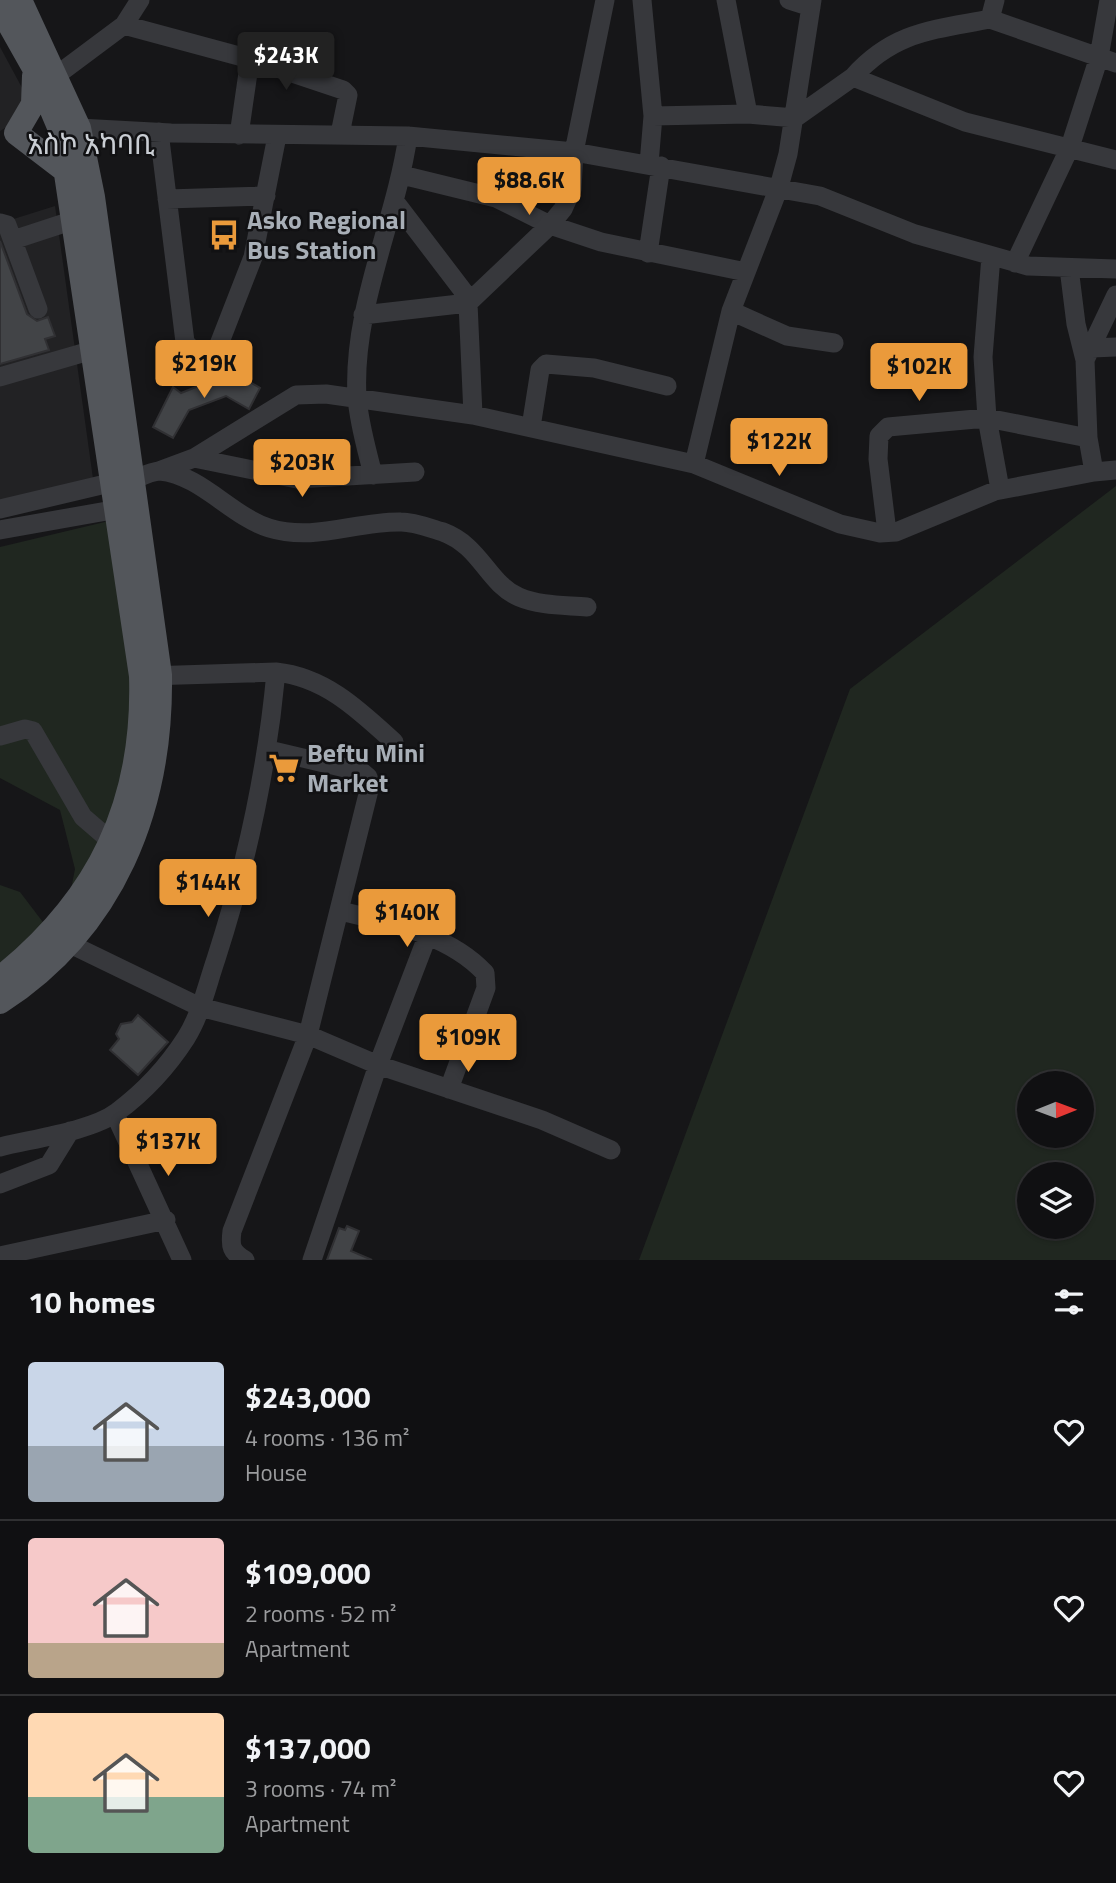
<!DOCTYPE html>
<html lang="en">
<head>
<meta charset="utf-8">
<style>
	:root { --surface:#101012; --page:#1e1e20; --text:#f1f3f6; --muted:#9c9d9f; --line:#303032; --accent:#ea9a3b }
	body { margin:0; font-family:"Titillium Web","Noto Sans Ethiopic",sans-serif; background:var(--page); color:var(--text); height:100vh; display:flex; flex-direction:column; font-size:26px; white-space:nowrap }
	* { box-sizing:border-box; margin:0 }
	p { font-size:23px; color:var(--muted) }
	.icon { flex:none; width:38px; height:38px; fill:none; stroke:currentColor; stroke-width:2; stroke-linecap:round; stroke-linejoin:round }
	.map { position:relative; height:1260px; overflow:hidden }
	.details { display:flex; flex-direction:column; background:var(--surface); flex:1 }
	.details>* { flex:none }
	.needle { width:46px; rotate:89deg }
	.fabs { position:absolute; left:1017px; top:1071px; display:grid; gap:14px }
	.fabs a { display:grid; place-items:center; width:77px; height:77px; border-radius:50%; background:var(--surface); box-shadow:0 2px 5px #0004,0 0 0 2px var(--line); font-size:35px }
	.price { position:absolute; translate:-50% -60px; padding:0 16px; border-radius:7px; background:var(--accent); color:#111; font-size:23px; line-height:46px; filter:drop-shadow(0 2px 4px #0008) }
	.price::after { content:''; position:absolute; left:50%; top:42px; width:21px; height:16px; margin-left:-10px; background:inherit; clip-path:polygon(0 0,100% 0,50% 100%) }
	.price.selected { background:#222; color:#fff }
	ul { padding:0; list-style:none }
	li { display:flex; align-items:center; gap:21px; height:175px; padding:0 28px }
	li+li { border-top:2px solid var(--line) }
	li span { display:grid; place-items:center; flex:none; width:196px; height:140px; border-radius:7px; color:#555 }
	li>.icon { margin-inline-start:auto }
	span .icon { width:84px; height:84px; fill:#fffc; stroke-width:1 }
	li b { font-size:30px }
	h2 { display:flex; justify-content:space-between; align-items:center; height:84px; padding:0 28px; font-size:30px }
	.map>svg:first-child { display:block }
	.built { fill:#222224 }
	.green { fill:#202720; fill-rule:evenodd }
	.building { fill:#424447; stroke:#303033; stroke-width:2 }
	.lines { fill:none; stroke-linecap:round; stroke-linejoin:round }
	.minor { stroke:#37383c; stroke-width:19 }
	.major { stroke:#53565b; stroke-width:24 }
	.labels { text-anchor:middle; stroke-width:5; stroke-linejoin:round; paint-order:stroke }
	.poi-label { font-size:26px; font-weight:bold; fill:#a8afb7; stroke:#111113; text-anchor:start }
	.neighbourhood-label { font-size:28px; fill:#c9cdd3; stroke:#111113 }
</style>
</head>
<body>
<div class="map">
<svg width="1116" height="1260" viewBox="0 0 1116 1260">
	<rect width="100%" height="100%" fill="#161618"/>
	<!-- built -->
	<path class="built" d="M0,47L34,110L0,131Z
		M55,206L95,493L0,517V213L4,222Z"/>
	<!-- green -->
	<path class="green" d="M1116,486V1260H639L850,689ZM1082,1083V1136H1029V1083ZM1082,1174V1227H1029V1174Z
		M109,521L133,699L130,776L67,910L75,869L60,810L0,778V547Z
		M0,885L20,892L55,938L0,990Z"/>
	<!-- building -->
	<path class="building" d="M0,241L27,314L37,321L48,317L55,336L45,339L49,350L0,364Z
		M233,372L260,388L249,409L226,396L189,410L173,438L153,427L173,387L181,393Z
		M138,1015L168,1042L138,1075L110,1050L119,1039L116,1034L121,1024L132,1022Z
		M347,1226L359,1231L351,1251L372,1260H327L339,1228L345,1230Z"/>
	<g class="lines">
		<!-- minor -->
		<path class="minor" d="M642,0L653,116L649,164
			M726,0L748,114
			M789,0L811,7
			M995,0L990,19L1116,63
			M124,25L250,59L239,135
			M250,59L343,90L348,95L340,134
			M57,75L124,25L140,0
			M853,77C894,31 934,30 990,19
			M653,116L748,114L795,118L853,77L965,122L1116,160
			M79,128L171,133L408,136L574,152L820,196L915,234L1028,266L1116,269
			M159,132L185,342L194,352L210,351L218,347L253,257L277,136
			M402,175L496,198L550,225L601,242L746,272
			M167,199L266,196
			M396,203L470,300
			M0,223L7,225L38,309
			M13,240L74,220
			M648,253L661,166
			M991,256L983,357L987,418L1000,489
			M1015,263L1070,147L1099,57L1109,0
			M1069,268L1076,324L1085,360
			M731,311L787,336L834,343
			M363,315L468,303
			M1092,348L1116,347
			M0,377L93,350
			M473,415L468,303L550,225L563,209L572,189L574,152L605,0
			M531,427L540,370L546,364L594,368L667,386
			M194,458L297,479L415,472
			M694,464L731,311L779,187L788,154L812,0
			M159,471L194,458L296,395L326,394L473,415L694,464L840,524L880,533L896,532L995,491L1094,472L1088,438L1085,360L1116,295
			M1094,472L1116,470
			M373,475C367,450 359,424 357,397C352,308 395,224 408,136
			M135,479C142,476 153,471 160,471C201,475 231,516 269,528C315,542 356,521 401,522C415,522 429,528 443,532C481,546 488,584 519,597C540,606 565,605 587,607
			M0,509L114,482
			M0,530L118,509
			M887,532L878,459L879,436L888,427L987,418L1088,438
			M276,672C325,677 359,710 394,742
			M0,736L25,729L33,731L83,817L112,842
			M340,911C390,923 449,934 485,973L486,988L449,1089
			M60,935L68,943L200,1007L308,1035L378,1065L542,1120L611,1150
			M115,1114L182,1260
			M0,1147C31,1139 92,1131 117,1112C144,1092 168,1066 186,1038C201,1014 207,985 216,959C246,866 267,770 276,672L148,676
			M0,1184L49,1165L70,1131
			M0,1256L166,1220
			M245,1260C231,1252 230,1246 232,1231L308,1035L370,786L368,777L362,772L269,750
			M312,1260L378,1065L427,937"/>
		<!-- major -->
		<path class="major" d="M0,8L34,68L59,127L141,676C145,803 99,899 0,978
			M34,76L33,104L16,133L67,172
			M0,1002C114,928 162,808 160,675L93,197L79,128L20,0"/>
	</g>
	<!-- icons -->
	<defs>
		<g id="bus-bare" transform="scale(2.415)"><path d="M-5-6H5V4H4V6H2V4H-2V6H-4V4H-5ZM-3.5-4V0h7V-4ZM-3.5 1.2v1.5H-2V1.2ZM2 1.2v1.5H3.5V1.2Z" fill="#ea9a3b" stroke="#111113" stroke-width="2.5" paint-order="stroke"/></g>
		<g id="supermarket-bare" transform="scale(2.415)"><path d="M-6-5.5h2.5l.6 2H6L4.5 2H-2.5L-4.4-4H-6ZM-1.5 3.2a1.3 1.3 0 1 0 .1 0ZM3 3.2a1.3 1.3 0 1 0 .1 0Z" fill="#ea9a3b" stroke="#111113" stroke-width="2.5" paint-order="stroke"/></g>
	</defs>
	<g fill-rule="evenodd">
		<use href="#bus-bare" x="224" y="235"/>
		<use href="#supermarket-bare" x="284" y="768"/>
	</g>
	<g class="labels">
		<!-- poi labels -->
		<g class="poi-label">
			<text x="247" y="229">Asko Regional<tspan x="247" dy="30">Bus Station</tspan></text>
			<text x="307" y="762">Beftu Mini<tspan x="307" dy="30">Market</tspan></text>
		</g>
		<!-- neighbourhood labels -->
		<g class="neighbourhood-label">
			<text x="91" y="154">አስኮ አካባቢ</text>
		</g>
	</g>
</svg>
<div class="fabs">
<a><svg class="needle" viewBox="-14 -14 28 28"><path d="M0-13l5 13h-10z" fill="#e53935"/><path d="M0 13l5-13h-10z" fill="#9c9d9f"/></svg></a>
<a><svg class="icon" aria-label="layers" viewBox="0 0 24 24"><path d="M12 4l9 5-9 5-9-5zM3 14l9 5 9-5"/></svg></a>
</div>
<b class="price selected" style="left:286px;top:92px">$243K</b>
<b class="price" style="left:529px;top:217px">$88.6K</b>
<b class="price" style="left:204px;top:400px">$219K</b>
<b class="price" style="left:919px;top:403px">$102K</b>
<b class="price" style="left:779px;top:478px">$122K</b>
<b class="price" style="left:302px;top:499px">$203K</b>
<b class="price" style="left:208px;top:919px">$144K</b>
<b class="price" style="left:407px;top:949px">$140K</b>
<b class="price" style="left:468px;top:1074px">$109K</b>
<b class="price" style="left:168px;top:1178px">$137K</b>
</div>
<section class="details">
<h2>10 homes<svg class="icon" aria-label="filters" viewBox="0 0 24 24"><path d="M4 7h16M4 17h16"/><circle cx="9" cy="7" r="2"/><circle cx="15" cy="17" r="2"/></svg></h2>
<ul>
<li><span style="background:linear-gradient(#c9d6e8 60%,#9aa5b1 0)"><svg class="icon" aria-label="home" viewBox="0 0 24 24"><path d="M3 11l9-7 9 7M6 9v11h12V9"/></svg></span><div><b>$243,000</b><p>4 rooms · 136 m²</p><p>House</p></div><svg class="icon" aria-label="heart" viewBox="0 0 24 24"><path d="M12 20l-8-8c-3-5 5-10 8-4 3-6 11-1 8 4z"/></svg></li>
<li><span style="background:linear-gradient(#f6c9c9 75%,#b9a48a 0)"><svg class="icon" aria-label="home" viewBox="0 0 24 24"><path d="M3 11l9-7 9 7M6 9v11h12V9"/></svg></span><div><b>$109,000</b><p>2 rooms · 52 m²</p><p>Apartment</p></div><svg class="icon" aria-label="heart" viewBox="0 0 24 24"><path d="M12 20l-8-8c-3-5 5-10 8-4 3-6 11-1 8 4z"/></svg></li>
<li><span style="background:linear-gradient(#ffd9b3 60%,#7fa58c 0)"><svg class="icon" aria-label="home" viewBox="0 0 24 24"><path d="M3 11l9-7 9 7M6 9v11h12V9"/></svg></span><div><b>$137,000</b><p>3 rooms · 74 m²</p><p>Apartment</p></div><svg class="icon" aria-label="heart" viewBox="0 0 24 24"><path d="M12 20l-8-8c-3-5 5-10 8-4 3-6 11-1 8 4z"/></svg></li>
</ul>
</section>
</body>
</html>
